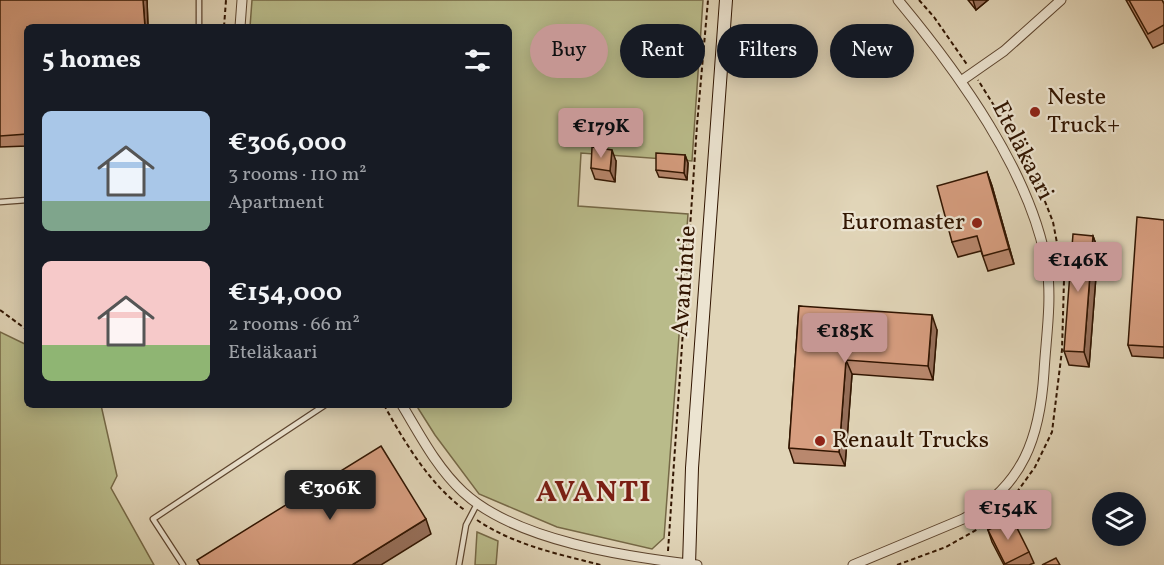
<!DOCTYPE html>
<html lang="en">
<head>
<meta charset="utf-8">
<style>
  :root { --surface:#171b24; --page:#20242c; --text:#f1f3f6; --muted:#9ea1a6; --accent:#c59692 }
  body { margin:0; font-family:Vollkorn,serif; background:var(--page); color:var(--text); height:100vh; display:flex; flex-direction:column; font-size:22px; white-space:nowrap }
  * { box-sizing:border-box; margin:0 }
  p { font-size:20px; color:var(--muted) }
  .icon { flex:none; width:33px; height:33px; fill:none; stroke:currentColor; stroke-width:2; stroke-linecap:round; stroke-linejoin:round }
  .map { position:relative; flex:1; overflow:hidden }
  .panel { position:absolute; left:24px; top:24px; width:488px; height:384px; display:flex; flex-direction:column; background:var(--surface); border-radius:9px; box-shadow:0 3px 15px #0003 }
  .panel>* { flex:none }
  .guide { position:absolute; left:530px; top:24px; width:544px; height:54px; display:flex; gap:12px }
  .fabs { position:absolute; left:1092px; top:492px; display:grid; gap:12px }
  .fabs a { display:grid; place-items:center; width:54px; height:54px; border-radius:50%; background:var(--surface); box-shadow:0 3px 15px #0003; font-size:30px }
  .price { position:absolute; translate:-50% -51px; padding:0 14px; border-radius:6px; background:var(--accent); color:#111; font-size:20px; line-height:39px; filter:drop-shadow(0 2px 3px #0008) }
  .price::after { content:''; position:absolute; left:50%; top:36px; width:18px; height:14px; margin-left:-9px; background:inherit; clip-path:polygon(0 0,100% 0,50% 100%) }
  .price.on { background:#222; color:#fff }
  ul { padding:0; list-style:none }
  li { display:flex; align-items:center; gap:18px; height:150px; padding:0 18px }
  li span { display:grid; place-items:center; flex:none; width:168px; height:120px; border-radius:9px; color:#555 }
  li>.icon { margin-inline-start:auto }
  span .icon { width:72px; height:72px; fill:#fffc; stroke-width:1 }
  li b { font-size:26px }
  h2 { display:flex; justify-content:space-between; align-items:center; height:72px; padding:0 18px; font-size:26px }
  .chip { padding:0 21px; border-radius:27px; background:var(--surface); box-shadow:0 3px 15px #0003; font-size:21px; line-height:54px }
  .chip.on { background:var(--accent); color:#111 }
  .map>svg:first-child { display:block }
  .green { fill:#b9bb8a; stroke:#756846; stroke-width:1.5 }
  .lines { fill:none; stroke-linecap:round; stroke-linejoin:round }
  .lane-casing { stroke:#5d452f; stroke-width:7 }
  .street-casing { stroke:#5d452f; stroke-width:11 }
  .secondary-casing { stroke:#311501; stroke-width:14 }
  .path { stroke:#311501; stroke-width:2; stroke-dasharray:4.5 3; stroke-linecap:butt }
  .lane { stroke:#ece4d1; stroke-width:4.5 }
  .street { stroke:#ece4d1; stroke-width:9 }
  .secondary { stroke:#ece4d1; stroke-width:12 }
  .wall { fill:#b9886e; stroke:#311501; stroke-width:1.5 }
  .shaded-wall { fill:#966f5a; stroke:#311501; stroke-width:1.5 }
  .building { fill:#d79e80; stroke:#311501; stroke-width:1.5 }
  .poi-dot { fill:#8f2418; stroke:#ece4d1; stroke-width:2 }
  .labels { text-anchor:middle; dominant-baseline:central; stroke-width:4.5; stroke-linejoin:round; paint-order:stroke }
  .poi-label { font-size:24px; fill:#311501; stroke:#ece4d1; text-anchor:start }
  .street-label { font-size:24px; fill:#311501; stroke:#ece4d1 }
  .district-label { font-size:30px; font-weight:bold; letter-spacing:1.5px; fill:#7a1f14; stroke:#ece4d1 }
</style>
</head>
<body>
<div class="map">
<svg width="1164" height="565" viewBox="0 0 1164 565">
  <rect width="100%" height="100%" fill="#e1d5b8"/>
  <filter id="stains"><feTurbulence type="fractalNoise" baseFrequency=".00333" numOctaves="4"/><feColorMatrix values="0 0 0 0 .2 0 0 0 0 .09 0 0 0 0 .02 0 0 0 .5 -.17"/></filter>
  <radialGradient id="worn" r=".72"><stop offset=".6" stop-color="#630" stop-opacity="0"/><stop offset="1" stop-color="#630" stop-opacity=".3"/></radialGradient>
  <!-- green -->
  <g class="green">
    <polygon points="252,0 703,0 692,161 581,153 578,206 688,214 664,538 652,549 557,527 479,494 435,435 416,405 508,405 508,27 250,27"/>
    <polygon points="0,332 27,345 27,405 101,405 117,476 111,488 154,565 0,565"/>
    <polygon points="477,532 498,541 496,565 475,565"/>
  </g>
  <g class="lines">
    <defs>
      <g id="lane">
        <polyline points="199,27 199,0"/>
        <polyline points="0,202 27,200"/>
        <polyline points="183,565 153,519 325,405"/>
        <polyline points="459,565 466,525 477,504"/>
      </g>
      <g id="street">
        <polyline points="240,27 242,0"/>
        <polyline points="961,81 1004,51 1061,0"/>
        <path d="M402,405C420,435 437,468 463,492C516,541 627,557 697,565"/>
        <path d="M853,565L963,519C1024,486 1040,436 1044,372C1046,337 1052,301 1047,267C1032,173 958,72 898,0"/>
      </g>
      <polyline id="secondary" points="689,565 692,468 726,0"/>
    </defs>
    <!-- lane casing -->
    <use href="#lane" class="lane-casing"/>
    <!-- street casing -->
    <use href="#street" class="street-casing"/>
    <!-- secondary casing -->
    <use href="#secondary" class="secondary-casing"/>
    <!-- path -->
    <g class="path">
      <polyline points="919,0 934,17 968,66"/>
      <polyline points="224,27 226,0"/>
      <polyline points="0,310 27,330"/>
      <path d="M384,405C405,443 430,485 466,511"/>
      <path d="M477,520C514,545 558,554 601,565"/>
      <polyline points="668,551 697,125 708,0"/>
      <polyline points="897,565 946,547 985,525 1012,499 1035,467 1052,432 1062,350 1064,280 1053,222 1037,181 1018,144 978,80"/>
    </g>
    <!-- lane -->
    <use href="#lane" class="lane"/>
    <!-- street -->
    <use href="#street" class="street"/>
    <!-- secondary -->
    <use href="#secondary" class="secondary"/>
  </g>
  <!-- wall -->
  <g class="wall">
    <polygon points="0,0 147,0 148,27 27,27 27,146 0,147"/>
    <polygon points="968,0 988,0 976,10"/>
    <polygon points="1126,0 1162,0 1164,4 1164,43 1153,48"/>
    <polygon points="685,155 688,163 687,180 659,177 656,170"/>
    <polygon points="616,161 615,182 595,179 591,168"/>
    <polygon points="987,172 992,186 1014,264 988,271 981,251 958,257 952,242"/>
    <polygon points="1164,220 1164,358 1132,356 1128,345"/>
    <polygon points="1093,236 1098,250 1089,367 1069,365 1064,351"/>
    <polygon points="799,306 937,330 933,380 852,374 845,466 794,463 789,448"/>
    <polygon points="988,530 1029,552 1034,563 1029,565 1004,565 992,542"/>
  </g>
  <!-- shaded-wall -->
  <g class="shaded-wall">
    <polygon points="143,0 147,0 148,27 145,27"/>
    <polygon points="973,0 988,0 976,10"/>
    <polygon points="612,150 616,161 615,182 610,171"/>
    <polygon points="685,155 688,163 687,180 684,173"/>
    <polygon points="987,172 992,186 1014,264 1009,249"/>
    <polygon points="1093,236 1098,250 1089,367 1084,352"/>
    <polygon points="932,315 937,330 933,380 928,366"/>
    <polygon points="846,360 852,374 845,466 839,452"/>
    <polygon points="426,519 431,534 381,565 352,565"/>
  </g>
  <!-- building -->
  <g class="building">
    <polygon points="0,0 143,0 145,27 27,27 27,134 0,136"/>
    <polygon points="1129,0 1162,0 1164,4 1164,25 1148,34"/>
    <polygon points="592,147 612,150 610,171 591,168"/>
    <polygon points="656,153 685,155 684,173 656,170"/>
    <polygon points="987,172 1009,249 983,256 977,236 952,242 937,186"/>
    <polygon points="1137,217 1164,220 1164,347 1128,345"/>
    <polygon points="1073,234 1093,236 1084,352 1064,351"/>
    <polygon points="799,306 932,315 928,366 846,360 839,452 789,448"/>
    <polygon points="381,446 426,519 352,565 200,565 197,560"/>
    <polygon points="1012,518 1029,552 1005,564 988,530"/>
    <polygon points="1056,558 1060,565 1042,565"/>
  </g>
  <!-- markers -->
  <g class="poi-dot">
    <circle cx="1035" cy="112" r="6"/>
    <circle cx="977" cy="223" r="6"/>
    <circle cx="820" cy="441" r="6"/>
  </g>
  <g class="labels">
    <!-- poi labels -->
    <g class="poi-label">
      <text x="1047" y="98">Neste<tspan x="1047" dy="28">Truck+</tspan></text>
      <text x="965" y="223" text-anchor="end">Euromaster</text>
      <text x="832" y="441">Renault Trucks</text>
    </g>
    <!-- street labels -->
    <g class="street-label">
      <text transform="translate(1022 151) rotate(63)">Eteläkaari</text>
      <text transform="translate(685 281) rotate(-86)">Avantintie</text>
    </g>
    <!-- district labels -->
    <g class="district-label">
      <text x="594" y="493">AVANTI</text>
    </g>
  </g>
  <rect width="100%" height="100%" filter="url(#stains)"/>
  <rect width="100%" height="100%" fill="url(#worn)"/>
</svg>
<div class="fabs">
<a><svg class="icon" aria-label="layers" viewBox="0 0 24 24"><path d="M12 4l9 5-9 5-9-5zM3 14l9 5 9-5"/></svg></a>
</div>
<b class="price" style="left:601px;top:159px">€179K</b>
<b class="price" style="left:1078px;top:293px">€146K</b>
<b class="price" style="left:845px;top:364px">€185K</b>
<b class="price on" style="left:330px;top:521px">€306K</b>
<b class="price" style="left:1008px;top:541px">€154K</b>
<div class="guide">
<a class="chip on">Buy</a>
<a class="chip">Rent</a>
<a class="chip">Filters</a>
<a class="chip">New</a>
</div>
<section class="panel">
<h2>5 homes<svg class="icon" aria-label="filters" viewBox="0 0 24 24"><path d="M4 7h16M4 17h16"/><circle cx="9" cy="7" r="2"/><circle cx="15" cy="17" r="2"/></svg></h2>
<ul>
<li><span style="background:linear-gradient(#a9c7e8 75%,#7fa58c 0)"><svg class="icon" aria-label="home" viewBox="0 0 24 24"><path d="M3 11l9-7 9 7M6 9v11h12V9"/></svg></span><div><b>€306,000</b><p>3 rooms · 110 m²</p><p>Apartment</p></div></li>
<li><span style="background:linear-gradient(#f6c9c9 70%,#8fb573 0)"><svg class="icon" aria-label="home" viewBox="0 0 24 24"><path d="M3 11l9-7 9 7M6 9v11h12V9"/></svg></span><div><b>€154,000</b><p>2 rooms · 66 m²</p><p>Eteläkaari</p></div></li>
</ul>
</section>
</div>
</body>
</html>
